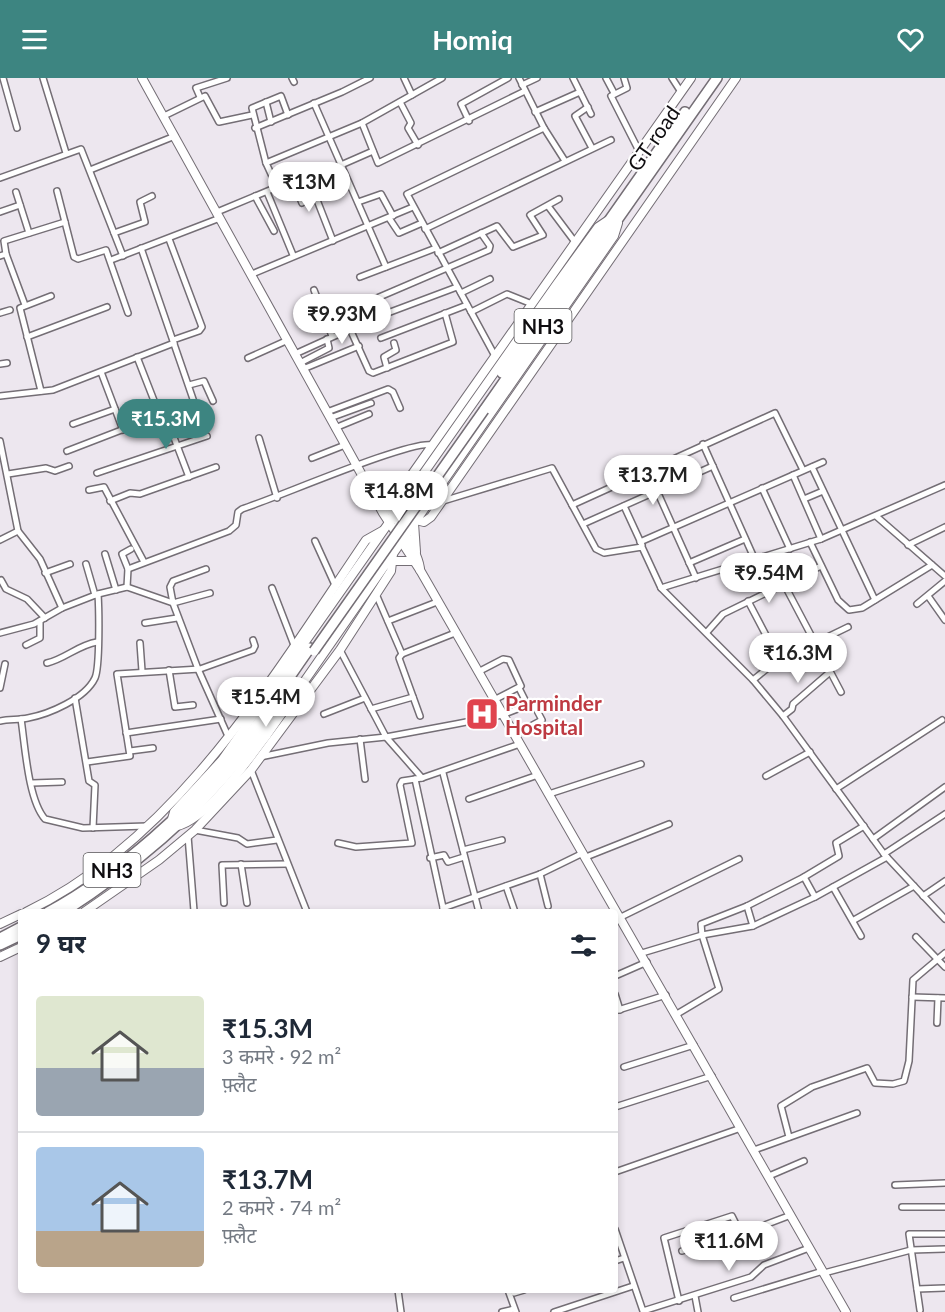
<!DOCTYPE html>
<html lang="hi">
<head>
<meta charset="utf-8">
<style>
  :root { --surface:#fff; --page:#f6f6f7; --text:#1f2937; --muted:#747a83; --line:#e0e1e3; --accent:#3d8581 }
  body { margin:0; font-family:Lato,"Noto Sans Devanagari",sans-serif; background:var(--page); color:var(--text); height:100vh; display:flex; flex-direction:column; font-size:22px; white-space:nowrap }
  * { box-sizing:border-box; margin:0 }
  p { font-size:20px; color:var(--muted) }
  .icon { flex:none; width:33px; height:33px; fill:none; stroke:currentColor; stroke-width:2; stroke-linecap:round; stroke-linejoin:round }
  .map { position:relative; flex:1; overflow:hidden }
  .sheet { position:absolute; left:18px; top:831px; width:600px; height:384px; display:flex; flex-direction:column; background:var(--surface); border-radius:6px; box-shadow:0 3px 9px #0003 }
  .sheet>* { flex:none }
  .price { position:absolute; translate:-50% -51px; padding:0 14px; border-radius:21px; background:#fff; color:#222; font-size:20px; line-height:39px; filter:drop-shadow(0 2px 3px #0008) }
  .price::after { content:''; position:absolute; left:50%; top:36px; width:18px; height:14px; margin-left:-9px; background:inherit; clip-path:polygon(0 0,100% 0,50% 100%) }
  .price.current { background:var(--accent); color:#fff }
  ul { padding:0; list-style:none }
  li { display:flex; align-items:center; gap:18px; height:150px; padding:0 18px }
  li+li { border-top:2px solid var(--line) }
  li span { display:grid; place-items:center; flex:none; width:168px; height:120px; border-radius:6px; color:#555 }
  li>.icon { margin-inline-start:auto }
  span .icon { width:72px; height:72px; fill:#fffc; stroke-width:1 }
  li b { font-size:26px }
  h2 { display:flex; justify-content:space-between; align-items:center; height:72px; padding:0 18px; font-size:26px }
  header { display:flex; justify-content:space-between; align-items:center; height:78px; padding:0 18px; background:var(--accent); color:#fff; font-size:27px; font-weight:700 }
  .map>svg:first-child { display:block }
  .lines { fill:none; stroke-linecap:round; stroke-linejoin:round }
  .street-casing { stroke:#746e75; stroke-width:8 }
  .secondary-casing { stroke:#746e75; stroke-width:10 }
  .highway-casing { stroke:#746e75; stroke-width:12 }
  .street { stroke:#fff; stroke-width:5 }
  .secondary { stroke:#fff; stroke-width:8 }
  .highway { stroke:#fff; stroke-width:9 }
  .highway-bridge-casing { stroke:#746e75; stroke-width:12; stroke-linecap:butt }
  .highway-bridge { stroke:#fff; stroke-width:9 }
  .labels { text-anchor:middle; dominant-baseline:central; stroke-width:4.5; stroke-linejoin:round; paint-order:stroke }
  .shield { fill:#fff; stroke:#575658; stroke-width:1.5 }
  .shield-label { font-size:20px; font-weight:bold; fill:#0f0d10 }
  .street-label { font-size:21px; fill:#0f0d10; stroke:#fff }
  .health-label { font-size:21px; font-weight:bold; fill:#be3a42; stroke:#fff; text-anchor:start }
</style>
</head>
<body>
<header><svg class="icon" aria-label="menu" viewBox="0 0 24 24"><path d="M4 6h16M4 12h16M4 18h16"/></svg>Homiq<svg class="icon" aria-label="heart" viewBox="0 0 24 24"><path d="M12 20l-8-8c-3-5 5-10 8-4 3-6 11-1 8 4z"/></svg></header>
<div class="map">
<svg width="945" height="1234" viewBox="0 0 945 1234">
  <rect width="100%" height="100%" fill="#ede7ef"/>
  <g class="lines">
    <defs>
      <g id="street">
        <polyline points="3,0 17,50"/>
        <polyline points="43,0 66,75"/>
        <polyline points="292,0 294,4"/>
        <polyline points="404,0 412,17"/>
        <polyline points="519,0 544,50 565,83"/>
        <polyline points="573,0 591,36"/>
        <polyline points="606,0 614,15"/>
        <polyline points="624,0 627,10 611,18 639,73"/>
        <polyline points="672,0 681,14"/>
        <polyline points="522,7 537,0"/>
        <polyline points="200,19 196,10 227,0"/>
        <polyline points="266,24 271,44"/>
        <polyline points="400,24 411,45 408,50 418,67"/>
        <polyline points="314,25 386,189"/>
        <polyline points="588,29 575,38 592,70"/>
        <polyline points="535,34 580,14"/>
        <polyline points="164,38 205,18 219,44 252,37"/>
        <polyline points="469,43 461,26 508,0"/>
        <polyline points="362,45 378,85 525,13"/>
        <polyline points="255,50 342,14 370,0"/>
        <polyline points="266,85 252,30 281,18 288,37"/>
        <polyline points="90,92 175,58"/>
        <polyline points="308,99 333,163"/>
        <polyline points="0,100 81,71 123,178"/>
        <polyline points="294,105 302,125"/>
        <polyline points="277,109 341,87 373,73"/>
        <polyline points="57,113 74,179 78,181 106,172 128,235"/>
        <polyline points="16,114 29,155"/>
        <polyline points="267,114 293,177"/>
        <polyline points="255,118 274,153"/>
        <polyline points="358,124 381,116 393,138"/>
        <polyline points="548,128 575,164"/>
        <polyline points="0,134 20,127"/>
        <polyline points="217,134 277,109 266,85 362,45 442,0"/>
        <polyline points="389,140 399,155 422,145"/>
        <polyline points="425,151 611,62"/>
        <polyline points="114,155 145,144 140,124 152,118"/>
        <polyline points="169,161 202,249 199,253 173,262"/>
        <polyline points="438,175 497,148 513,169 543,157 530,137 559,121"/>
        <polyline points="6,176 4,163 65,144"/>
        <polyline points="0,178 6,176 25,227"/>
        <polyline points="111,182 220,140"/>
        <polyline points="252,196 413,129"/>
        <polyline points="360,199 436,170"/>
        <polyline points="457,209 377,239 374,239 368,226 370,223 489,172 490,168 481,155"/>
        <polyline points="314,212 332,258"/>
        <polyline points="461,215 490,201"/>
        <polyline points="471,234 507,216 532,226"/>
        <polyline points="0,235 10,232"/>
        <polyline points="27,259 107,229"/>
        <polyline points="381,260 467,227"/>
        <polyline points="295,276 350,251 369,293 373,295 453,264 445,235"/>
        <polyline points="495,278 407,116 544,50"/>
        <polyline points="137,279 160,338"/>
        <polyline points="248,280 288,262"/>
        <polyline points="300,285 329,270 327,261"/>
        <polyline points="0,286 7,285"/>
        <polyline points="387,290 384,279 396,272 394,265"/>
        <polyline points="303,291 359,268"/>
        <polyline points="101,294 123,352"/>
        <polyline points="189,307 204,303 213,323"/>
        <polyline points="41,313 20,230 51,218"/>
        <polyline points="0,318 53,312 174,265"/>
        <polyline points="327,334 388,311 393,314 400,330"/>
        <polyline points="165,336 189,399"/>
        <polyline points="330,340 371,325"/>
        <polyline points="73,346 115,331"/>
        <polyline points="335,350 369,336"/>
        <polyline points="259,360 277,420"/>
        <polyline points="0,363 18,453 40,481 62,530 98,516 127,509 173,525 198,591 228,658"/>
        <polyline points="703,366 755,482"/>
        <polyline points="67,373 194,324 141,170"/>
        <polyline points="312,380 345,367"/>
        <polyline points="812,389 875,522"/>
        <polyline points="97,395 207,358"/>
        <polyline points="8,396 46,390 55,393 69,388"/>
        <polyline points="793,397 821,461"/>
        <polyline points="762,410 790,471"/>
        <polyline points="89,412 104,409 144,484"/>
        <polyline points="657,413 696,500"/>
        <polyline points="804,421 823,413"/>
        <polyline points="110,423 130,415 140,416 216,389"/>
        <polyline points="443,423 552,390 596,471 604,475 642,469 661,510 753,602 783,638 884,776 945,841"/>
        <polyline points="572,427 775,335 803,392"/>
        <polyline points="624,428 642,467"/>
        <polyline points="876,438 945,498"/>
        <polyline points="583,446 713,388"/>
        <polyline points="0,462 18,453"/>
        <polyline points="315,463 335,507"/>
        <polyline points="640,464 823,384"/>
        <polyline points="810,464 838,522 849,532 862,530 932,487"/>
        <polyline points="908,467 945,449"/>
        <polyline points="105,476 116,512"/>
        <polyline points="689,485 745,461"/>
        <polyline points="86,486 95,517"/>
        <path d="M128,491L229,453L236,447L238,434L242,431C274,421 412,361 432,367"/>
        <polyline points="206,491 173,503 170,509 173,525 210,515"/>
        <polyline points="45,495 70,486"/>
        <polyline points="1,502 6,511 27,521 45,540"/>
        <polyline points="784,506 841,614"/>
        <polyline points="127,509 128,491 122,476 131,471"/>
        <polyline points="272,510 294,567"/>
        <polyline points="661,510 821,461 945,407"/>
        <polyline points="376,516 402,576 399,580 420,638"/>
        <polyline points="928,518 945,542"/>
        <polyline points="748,523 779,582"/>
        <polyline points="917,526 945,503"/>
        <polyline points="388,543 437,524"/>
        <polyline points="145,545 177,540"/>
        <polyline points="707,554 723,536 821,488"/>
        <polyline points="0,555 34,546 62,530"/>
        <polyline points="140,565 142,593"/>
        <polyline points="26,567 40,560 40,543"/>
        <polyline points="340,572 386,659 422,700 520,666"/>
        <polyline points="402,576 455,555"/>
        <path d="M47,585C65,581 78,567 97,564"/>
        <polyline points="169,592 175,629 193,627"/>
        <polyline points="478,594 503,581 509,582 521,608 494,622"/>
        <polyline points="753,602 774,585 848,549"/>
        <polyline points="0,610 5,586"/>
        <polyline points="519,610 527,626"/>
        <polyline points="75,620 89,703 95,707 93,750"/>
        <polyline points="371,631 413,619"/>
        <polyline points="324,636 365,620"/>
        <polyline points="783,638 792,631 793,626 830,594"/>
        <path d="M21,641C25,667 28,722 45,741L83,750L147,748"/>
        <path d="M0,643C9,641 19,642 28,640C49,636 85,621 95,600C100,589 99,531 98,516"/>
        <polyline points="126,655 221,641"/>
        <polyline points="360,661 365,701"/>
        <polyline points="130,673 153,670"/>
        <polyline points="260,679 328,665 386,659 456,646 502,637 533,625 542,642 514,657"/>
        <polyline points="87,684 130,678 117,596 200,591 253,572 255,568 253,562"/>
        <polyline points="251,692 307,834"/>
        <polyline points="443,695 479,834"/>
        <polyline points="766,698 810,674"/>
        <polyline points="415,701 444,834"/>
        <polyline points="32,705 62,704"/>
        <polyline points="836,711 942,642"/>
        <polyline points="549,716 641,686"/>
        <polyline points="469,721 538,697"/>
        <polyline points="195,752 238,760 247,766 277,762"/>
        <polyline points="188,758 194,833"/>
        <polyline points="873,761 945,709"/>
        <polyline points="338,765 356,769 412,765 400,707 402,703 422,700"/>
        <polyline points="463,772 502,762"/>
        <polyline points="884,776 945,736"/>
        <polyline points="586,779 669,746"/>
        <polyline points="430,780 444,777 448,784 464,779"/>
        <polyline points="241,786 247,825"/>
        <polyline points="540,796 548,828"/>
        <polyline points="804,799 839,778 836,765 864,748"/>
        <polyline points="506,808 515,834"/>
        <polyline points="833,809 861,858"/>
        <polyline points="923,818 945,803"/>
        <polyline points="224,825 222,787 287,786"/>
        <polyline points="747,828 753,848"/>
        <polyline points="443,830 540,796 583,775"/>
        <polyline points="621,839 739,781"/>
        <polyline points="854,842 914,808"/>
        <polyline points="916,859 945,889"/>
        <polyline points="642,875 702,857 753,848 815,819 887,779"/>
        <polyline points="615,898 647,884"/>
        <polyline points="615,916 620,932"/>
        <polyline points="912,919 945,920"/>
        <polyline points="615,933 666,917"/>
        <polyline points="677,936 719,911 702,857 701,846 747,828 804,799 815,819"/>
        <polyline points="937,945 938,920"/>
        <polyline points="624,989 694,967"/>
        <polyline points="615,1029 712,998"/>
        <polyline points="789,1059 781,1028 812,1009 867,990 875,1005 893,1006 904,1003 909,983 913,902 945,875"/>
        <polyline points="754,1072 857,1035"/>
        <polyline points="615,1094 741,1050"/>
        <polyline points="769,1098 804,1083"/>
        <polyline points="895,1107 945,1105"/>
        <polyline points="902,1129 945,1129"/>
        <polyline points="615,1151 643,1233 751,1199 764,1187 809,1170"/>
        <polyline points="682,1173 741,1156 791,1137"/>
        <polyline points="615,1183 624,1180"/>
        <polyline points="824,1195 911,1172 945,1171"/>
        <polyline points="917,1211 945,1210"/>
        <polyline points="398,1212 401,1234"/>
        <polyline points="508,1212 516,1234"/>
        <polyline points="514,1215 524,1212"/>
        <polyline points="695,1218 698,1234"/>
        <polyline points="734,1220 823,1193"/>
        <polyline points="679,1223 664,1160 732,1138 741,1156"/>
        <polyline points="920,1232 909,1156 945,1156"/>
        <polyline points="502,1234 514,1231"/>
        <polyline points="554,1234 633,1208"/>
      </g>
      <g id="secondary">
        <polyline points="142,0 383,435 420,492 846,1234"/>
        <path d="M375,417C389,425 420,476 420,492"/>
        <polyline points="403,424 403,409 691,0"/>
        <polyline points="416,442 424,444 431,439 736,0"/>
        <polyline points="414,445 416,474"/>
        <polyline points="393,483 412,483"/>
        <polyline points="172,741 174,734 222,682 556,207 598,149 607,143"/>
        <path d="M177,748C206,742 249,681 267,657L614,158L618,145"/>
        <path d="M26,834C177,762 275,596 366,462L382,453"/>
        <polyline points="84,834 159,782 195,752 251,692 340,572 391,493 393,475"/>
        <polyline points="0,846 21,836"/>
        <polyline points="0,879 21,869"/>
      </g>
      <g id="highway">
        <polyline points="502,295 685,34"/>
        <polyline points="484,332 717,0"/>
        <path d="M48,834C119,795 192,731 241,667C266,636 287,602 310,570"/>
        <path d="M64,834C132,790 196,737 246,673C261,654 274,632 288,612"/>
        <polyline points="0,860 21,849"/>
        <polyline points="0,867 21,857"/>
      </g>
    </defs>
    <!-- street casing -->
    <use href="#street" class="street-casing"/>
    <!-- secondary casing -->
    <use href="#secondary" class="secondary-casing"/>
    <!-- highway casing -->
    <use href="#highway" class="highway-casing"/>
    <!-- street -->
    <use href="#street" class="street"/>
    <!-- secondary -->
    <use href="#secondary" class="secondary"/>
    <!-- highway -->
    <use href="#highway" class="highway"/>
    <defs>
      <polyline id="highway-bridge" points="314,573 484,332"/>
    </defs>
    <!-- highway-bridge casing -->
    <use href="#highway-bridge" class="highway-bridge-casing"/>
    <!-- highway-bridge -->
    <use href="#highway-bridge" class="highway-bridge"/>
  </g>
  <!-- icons -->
  <defs>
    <symbol id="hospital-square" viewBox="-11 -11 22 22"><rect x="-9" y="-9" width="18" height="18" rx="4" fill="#e0444e" stroke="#fff"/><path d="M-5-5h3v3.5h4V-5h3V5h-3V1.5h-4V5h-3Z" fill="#fff"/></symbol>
  </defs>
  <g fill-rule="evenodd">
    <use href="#hospital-square" x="463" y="617" width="38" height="38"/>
  </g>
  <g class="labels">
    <!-- shield labels -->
    <g class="shield">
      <rect x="514.5" y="231" width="57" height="34" rx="4.5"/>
      <rect x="83.5" y="775" width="57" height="34" rx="4.5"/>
    </g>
    <g class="shield-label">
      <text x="543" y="248">NH3</text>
      <text x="112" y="792">NH3</text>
    </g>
    <!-- street labels -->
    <g class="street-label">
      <text transform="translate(653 60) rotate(-55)">GT road</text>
    </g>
    <!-- health labels -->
    <g class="health-label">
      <text x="505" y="624">Parminder<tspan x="505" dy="24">Hospital</tspan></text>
    </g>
  </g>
</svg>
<b class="price" style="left:309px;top:135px">₹13M</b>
<b class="price" style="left:342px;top:267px">₹9.93M</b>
<b class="price current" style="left:166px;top:372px">₹15.3M</b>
<b class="price" style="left:653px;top:428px">₹13.7M</b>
<b class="price" style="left:399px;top:444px">₹14.8M</b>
<b class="price" style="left:769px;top:526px">₹9.54M</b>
<b class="price" style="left:798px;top:606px">₹16.3M</b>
<b class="price" style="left:266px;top:650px">₹15.4M</b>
<b class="price" style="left:729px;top:1194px">₹11.6M</b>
<section class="sheet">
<h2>9 घर<svg class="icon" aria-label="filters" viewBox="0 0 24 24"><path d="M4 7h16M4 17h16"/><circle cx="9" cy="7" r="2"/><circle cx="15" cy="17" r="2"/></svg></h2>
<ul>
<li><span style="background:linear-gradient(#dfe7d0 60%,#9aa5b1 0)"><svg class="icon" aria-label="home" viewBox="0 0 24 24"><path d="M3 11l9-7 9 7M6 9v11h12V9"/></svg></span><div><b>₹15.3M</b><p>3 कमरे · 92 m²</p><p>फ़्लैट</p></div></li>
<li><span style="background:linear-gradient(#a9c7e8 70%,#b9a48a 0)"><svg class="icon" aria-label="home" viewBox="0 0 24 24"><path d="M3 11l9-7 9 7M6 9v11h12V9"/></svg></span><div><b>₹13.7M</b><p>2 कमरे · 74 m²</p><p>फ़्लैट</p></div></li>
</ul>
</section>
</div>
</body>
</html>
